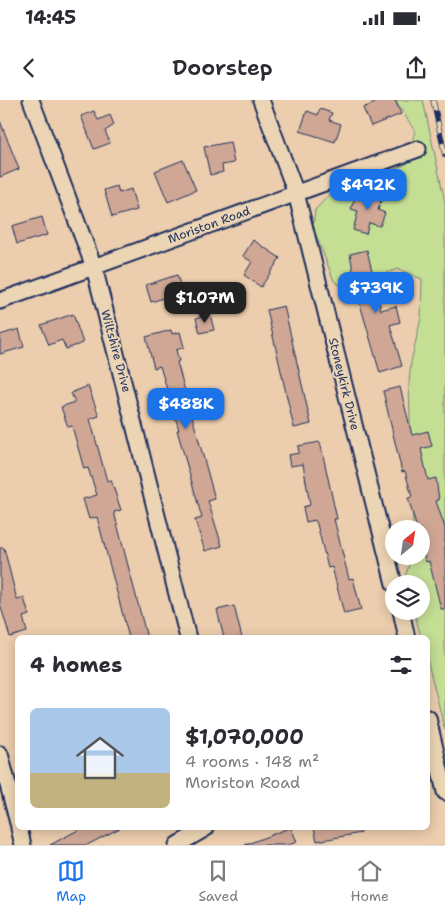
<!DOCTYPE html>
<html lang="en">
<head>
<meta charset="utf-8">
<style>
  :root { --surface:#fff; --page:#f2f2f3; --text:#2b2b33; --muted:#7c7c81; --line:#e1e1e2; --accent:#1a73e8 }
  body { margin:0; font-family:"Shantell Sans",sans-serif; background:var(--page); color:var(--text); height:100vh; display:flex; flex-direction:column; font-size:19px; white-space:nowrap }
  * { box-sizing:border-box; margin:0 }
  p { font-size:16px; color:var(--muted) }
  .icon { flex:none; width:28px; height:28px; fill:none; stroke:currentColor; stroke-width:2; stroke-linecap:round; stroke-linejoin:round }
  .map { position:relative; flex:1; overflow:hidden }
  .drawer { position:absolute; left:15px; top:535px; width:415px; height:195px; display:flex; flex-direction:column; background:var(--surface); border-radius:8px; box-shadow:0 2px 12px #0003 }
  .drawer>* { flex:none }
  .needle { width:32px; rotate:30deg }
  .fabs { position:absolute; left:385px; top:420px; display:grid; gap:10px }
  .fabs a { display:grid; place-items:center; width:45px; height:45px; border-radius:50%; background:var(--surface); box-shadow:0 2px 12px #0003; font-size:25px }
  .price { position:absolute; translate:-50% -42px; padding:0 11px; border-radius:10px; background:var(--accent); color:#fff; font-size:16px; line-height:32px; filter:drop-shadow(0 1px 2px #0008) }
  .price::after { content:''; position:absolute; left:50%; top:30px; width:15px; height:11px; margin-left:-8px; background:inherit; clip-path:polygon(0 0,100% 0,50% 100%) }
  .price.active { background:#222; color:#fff }
  ul { padding:0; list-style:none }
  li { display:flex; align-items:center; gap:15px; height:125px; padding:0 15px }
  li+li { border-top:1px solid var(--line) }
  li span { display:grid; place-items:center; flex:none; width:140px; height:100px; border-radius:8px; color:#555 }
  li>.icon { margin-inline-start:auto }
  span .icon { width:60px; height:60px; fill:#fffc; stroke-width:1 }
  li b { font-size:21px }
  h2 { display:flex; justify-content:space-between; align-items:center; height:60px; padding:0 15px; font-size:21px }
  .status { display:flex; justify-content:space-between; align-items:center; height:35px; padding:0 25px; background:var(--surface); direction:ltr }
  .status svg { height:14px; fill:currentColor }
  header { display:flex; justify-content:space-between; align-items:center; height:65px; padding:0 15px; background:var(--surface); font-size:22px; font-weight:600 }
  .tab-bar { display:flex; justify-content:space-around; align-items:center; height:70px; border-top:1px solid var(--line); background:var(--surface); font-size:14px; color:var(--muted) }
  .tab-bar a { display:grid; justify-items:center; gap:2px }
  .tab-bar .active { color:var(--accent) }
  .map>svg:first-child { display:block }
  .green { fill:#c4de94; stroke:#708679 }
  .building { fill:#d0a795; stroke:#1b2f5e }
  .lines { fill:none; stroke-linecap:round; stroke-linejoin:round }
  .street-casing { stroke:#1b2f5e; stroke-width:19 }
  .street { stroke:#ecd5b4; stroke-width:15 }
  .rail-casing { stroke:#1b2f5e; stroke-width:5.5 }
  .rail { stroke:#ecd5b4; stroke-width:4; stroke-dasharray:11; stroke-linecap:butt }
  .labels { text-anchor:middle; dominant-baseline:central; stroke-width:4; stroke-linejoin:round; paint-order:stroke }
  .street-label { font-size:12px; fill:#1b2f5e; stroke:#ecd5b4 }
</style>
</head>
<body>
<div class="status"><b>14:45</b><svg viewBox="0 0 49 12"><path d="M0 12V9h3v3zM5 12V6h3v6zM10 12V3h3v9zM15 12V0h3v12zM26 1h20v11H26zM47 4h2v5h-2z"/></svg></div>
<header><svg class="icon" aria-label="back" viewBox="0 0 24 24"><path d="M15 5l-7 7 7 7"/></svg>Doorstep<svg class="icon" aria-label="share" viewBox="0 0 24 24"><path d="M12 15V3M7 8l5-5 5 5M5 13v7h14v-7"/></svg></header>
<div class="map">
<svg width="445" height="745" viewBox="0 0 445 745">
  <rect width="100%" height="100%" fill="#eccdad"/>
  <filter id="ink" filterUnits="userSpaceOnUse"><feTurbulence type="fractalNoise" baseFrequency=".02" numOctaves="2"/><feDisplacementMap in="SourceGraphic" scale="10" xChannelSelector="R" yChannelSelector="G"/><feConvolveMatrix kernelMatrix="1 2 1 2 8 2 1 2 1" color-interpolation-filters="sRGB"/></filter>
  <g filter="url(#ink)">
    <!-- green -->
    <polygon class="green" points="395,0 423,0 445,102 445,630 428,563 428,538 421,537 414,511 421,511 421,484 407,484 405,477 412,456 421,456 421,429 413,429 409,283 411,262 421,218 422,179 398,169 344,188 334,181 313,127 315,110 331,93 407,64 415,31"/>
    <!-- building -->
    <g class="building">
      <polygon points="382,0 395,0 401,14 371,26 363,8"/>
      <polygon points="320,9 332,13 329,20 341,24 335,42 300,31 307,11 318,15"/>
      <polygon points="94,11 98,20 110,15 114,25 105,31 110,43 94,49 81,16"/>
      <polygon points="0,21 19,69 0,77"/>
      <polygon points="230,42 234,63 222,65 223,72 210,75 204,47"/>
      <polygon points="183,60 196,90 168,102 155,71"/>
      <polygon points="117,86 119,93 131,89 137,110 112,117 104,90"/>
      <polygon points="363,88 383,95 378,110 385,113 380,126 369,123 366,134 353,130 358,111 351,109 355,98 359,99"/>
      <polygon points="42,117 47,135 17,144 12,126"/>
      <polygon points="253,140 280,158 261,187 244,175 252,162 243,156"/>
      <polygon points="367,150 381,210 396,206 400,222 390,225 402,266 380,273 358,197 350,154"/>
      <polygon points="177,175 182,192 151,202 146,185"/>
      <polygon points="284,206 311,324 294,328 267,210"/>
      <polygon points="73,214 83,243 66,249 62,240 49,245 41,225"/>
      <polygon points="210,214 214,230 200,233 196,218"/>
      <polygon points="19,229 24,247 0,254 0,235"/>
      <polygon points="171,230 172,234 180,232 184,247 176,250 179,261 177,262 215,399 208,401 222,446 205,451 195,420 202,418 177,330 179,330 160,266 154,268 146,237"/>
      <polygon points="88,286 99,316 90,319 107,381 111,380 121,410 114,412 147,538 129,538 97,417 89,419 83,399 97,395 88,368 84,369 72,326 68,327 61,307 75,302 71,293"/>
      <polygon points="400,287 412,335 428,331 432,346 421,349 428,380 436,378 439,400 436,401 445,428 445,509 441,509 429,461 426,462 421,447 421,429 417,429 408,398 412,397 405,371 402,372 383,291"/>
      <polygon points="320,342 337,419 334,419 349,479 353,478 361,510 344,514 332,467 328,468 317,424 315,420 306,422 303,407 310,405 303,364 290,366 288,355 299,353 298,346"/>
      <polygon points="0,448 4,448 17,500 24,498 29,515 23,517 27,532 10,537 0,504"/>
      <polygon points="234,506 242,538 224,538 217,510"/>
      <polygon points="82,728 120,728 87,745 50,745"/>
      <polygon points="289,728 291,728 297,742 288,745 245,745"/>
      <polygon points="314,728 361,728 361,733 317,741"/>
    </g>
    <g class="lines">
      <defs>
        <g id="street">
          <polyline points="31,0 94,167 188,538"/>
          <polyline points="261,0 296,93 394,484"/>
          <polyline points="0,201 418,49"/>
          <polyline points="401,511 407,538"/>
          <polyline points="428,618 445,692"/>
          <polyline points="0,654 18,723"/>
          <polyline points="19,728 23,745"/>
          <polyline points="177,745 206,728"/>
        </g>
      </defs>
      <!-- street casing -->
      <use href="#street" class="street-casing"/>
      <!-- street -->
      <use href="#street" class="street"/>
      <defs>
        <polyline id="rail" points="433,0 445,55"/>
      </defs>
      <!-- rail casing -->
      <use href="#rail" class="rail-casing"/>
      <!-- rail -->
      <use href="#rail" class="rail"/>
    </g>
  </g>
  <g class="labels">
    <!-- street labels -->
    <g class="street-label">
      <text transform="translate(209 125) rotate(-20)">Moriston Road</text>
      <text transform="translate(116 251) rotate(75)">Wiltshire Drive</text>
      <text transform="translate(344 284) rotate(76)">Stoneykirk Drive</text>
    </g>
  </g>
</svg>
<div class="fabs">
<a><svg class="needle" viewBox="-14 -14 28 28"><path d="M0-13l5 13h-10z" fill="#e53935"/><path d="M0 13l5-13h-10z" fill="#7c7c81"/></svg></a>
<a><svg class="icon" aria-label="layers" viewBox="0 0 24 24"><path d="M12 4l9 5-9 5-9-5zM3 14l9 5 9-5"/></svg></a>
</div>
<b class="price" style="left:368px;top:111px">$492K</b>
<b class="price" style="left:376px;top:214px">$739K</b>
<b class="price active" style="left:205px;top:224px">$1.07M</b>
<b class="price" style="left:186px;top:330px">$488K</b>
<section class="drawer">
<h2>4 homes<svg class="icon" aria-label="filters" viewBox="0 0 24 24"><path d="M4 7h16M4 17h16"/><circle cx="9" cy="7" r="2"/><circle cx="15" cy="17" r="2"/></svg></h2>
<ul>
<li><span style="background:linear-gradient(#a9c7e8 65%,#c2b280 0)"><svg class="icon" aria-label="home" viewBox="0 0 24 24"><path d="M3 11l9-7 9 7M6 9v11h12V9"/></svg></span><div><b>$1,070,000</b><p>4 rooms · 148 m²</p><p>Moriston Road</p></div></li>
</ul>
</section>
</div>
<nav class="tab-bar">
<a class="active"><svg class="icon" aria-label="map" viewBox="0 0 24 24"><path d="M3 6l6-2 6 2 6-2v14l-6 2-6-2-6 2zM9 4v14M15 6v14"/></svg>Map</a>
<a><svg class="icon" aria-label="saved" viewBox="0 0 24 24"><path d="M7 4h10v16l-5-4-5 4z"/></svg>Saved</a>
<a><svg class="icon" aria-label="home" viewBox="0 0 24 24"><path d="M3 11l9-7 9 7M6 9v11h12V9"/></svg>Home</a>
</nav>
</body>
</html>
